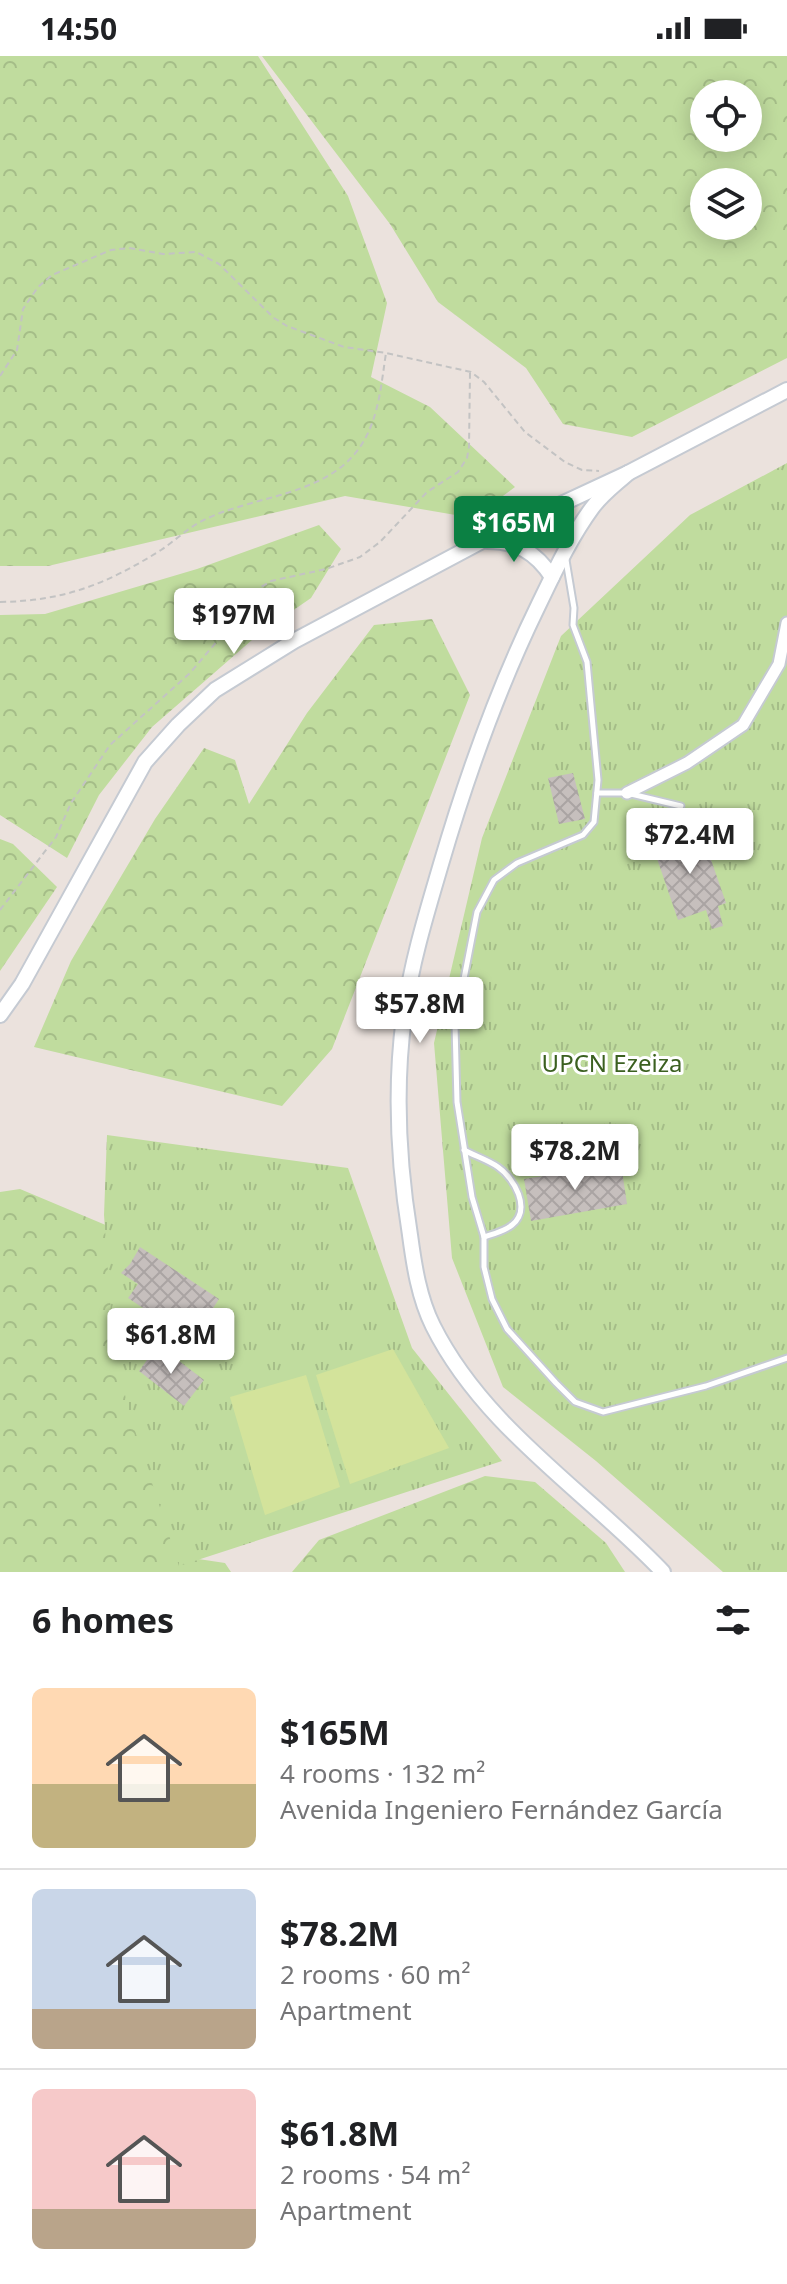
<!DOCTYPE html>
<html lang="en">
<head>
<meta charset="utf-8">
<style>
  :root { --surface:#fff; --page:#f6f6f6; --text:#202124; --muted:#757577; --line:#e0e0e0; --accent:#0b8043 }
  body { margin:0; font-family:"Noto Sans",sans-serif; background:var(--page); color:var(--text); height:100vh; display:flex; flex-direction:column; font-size:30px; white-space:nowrap }
  * { box-sizing:border-box; margin:0 }
  p { font-size:26px; color:var(--muted) }
  .icon { flex:none; width:44px; height:44px; fill:none; stroke:currentColor; stroke-width:2; stroke-linecap:round; stroke-linejoin:round }
  .map { position:relative; height:1516px; overflow:hidden }
  .sheet { display:flex; flex-direction:column; background:var(--surface); flex:1 }
  .sheet>* { flex:none }
  .fabs { position:absolute; left:690px; top:24px; display:grid; gap:16px }
  .fabs a { display:grid; place-items:center; width:72px; height:72px; border-radius:50%; background:var(--surface); box-shadow:0 4px 20px #0003; font-size:40px }
  .price { position:absolute; translate:-50% -68px; padding:0 18px; border-radius:8px; background:#fff; color:#222; font-size:26px; line-height:52px; filter:drop-shadow(0 2px 4px #0008) }
  .price::after { content:''; position:absolute; left:50%; top:48px; width:24px; height:18px; margin-left:-12px; background:inherit; clip-path:polygon(0 0,100% 0,50% 100%) }
  .price.active { background:var(--accent); color:#fff }
  ul { padding:0; list-style:none }
  li { display:flex; align-items:center; gap:24px; height:200px; padding:0 32px }
  li+li { border-top:2px solid var(--line) }
  li span { display:grid; place-items:center; flex:none; width:224px; height:160px; border-radius:12px; color:#555 }
  li>.icon { margin-inline-start:auto }
  span .icon { width:96px; height:96px; fill:#fffc; stroke-width:1 }
  li b { font-size:34px }
  h2 { display:flex; justify-content:space-between; align-items:center; height:96px; padding:0 32px; font-size:34px }
  .status { display:flex; justify-content:space-between; align-items:center; height:56px; padding:0 40px; background:var(--surface); direction:ltr }
  .status svg { height:22px; fill:currentColor }
  .map>svg:first-child { display:block }
  .forest { fill:url(#forest-crowns); fill-rule:evenodd }
  .park { fill:url(#park-tufts) }
  .pitch { fill:#d3e39b }
  .building { fill:url(#building-cross-hatch) }
  .lines { fill:none; stroke-linecap:round; stroke-linejoin:round }
  .service-casing { stroke:#c5cad2; stroke-width:9 }
  .minor-casing { stroke:#c5cad2; stroke-width:15 }
  .tertiary-casing { stroke:#c5cad2; stroke-width:18 }
  .path { stroke:#c3c3c3; stroke-width:2; stroke-dasharray:6 4; stroke-linecap:butt }
  .service { stroke:#fff; stroke-width:5 }
  .minor { stroke:#fff; stroke-width:11 }
  .tertiary { stroke:#fff; stroke-width:14 }
  .labels { text-anchor:middle; dominant-baseline:central; stroke-width:6; stroke-linejoin:round; paint-order:stroke }
  .park-label { font-size:24px; fill:#3b6020; stroke:#fff }
</style>
</head>
<body>
<div class="status"><b>14:50</b><svg viewBox="0 0 49 12"><path d="M0 12V9h3v3zM5 12V6h3v6zM10 12V3h3v9zM15 12V0h3v12zM26 1h20v11H26zM47 4h2v5h-2z"/></svg></div>
<div class="map">
<svg width="787" height="1516" viewBox="0 0 787 1516">
  <defs>
    <pattern id="forest-crowns" width="20" height="18" patternUnits="userSpaceOnUse" patternTransform="scale(2)"><rect width="20" height="18" fill="#c0dc9e"/><path d="M2 6a3 3 0 1 1 6 0M12 15a3 3 0 1 1 6 0" fill="none" stroke="#a5bd88"/></pattern>
    <pattern id="park-tufts" width="24" height="20" patternUnits="userSpaceOnUse" patternTransform="scale(2)"><rect width="24" height="20" fill="#c0dc9e"/><path d="M3 7l-1-3M5 7V3M7 7l1-3M15 17l-1-3M17 17v-4M19 17l1-3" fill="none" stroke="#a5bd88"/></pattern>
    <pattern id="building-cross-hatch" width="8" height="8" patternUnits="userSpaceOnUse" patternTransform="scale(2)"><rect width="8" height="8" fill="#c6bfbd"/><path d="M0 0l8 8M0 8l8-8" fill="none" stroke="#aaa4a3"/></pattern>
  </defs>
  <rect width="100%" height="100%" fill="#ebe2dd"/>
  <!-- forest -->
  <g class="forest">
    <polygon points="0,0 258,0 348,140 387,247 371,321 430,351 515,431 473,462 345,440 48,510 0,510"/>
    <path d="M262,0H787V302L632,381L563,368L526,312L438,246L390,168ZM704,38H748V82H704ZM704,126H748V170H704Z"/>
    <polygon points="319,469 341,493 311,542 259,578 152,671 99,739 67,802 0,759 0,559 45,558 197,513"/>
    <polygon points="432,563 470,639 332,993 282,1050 34,991 71,905 155,763 204,692 235,704 249,748 307,657 374,569"/>
    <polygon points="0,783 13,788 57,831 0,915"/>
    <polygon points="20,1133 108,1170 185,1501 225,1507 231,1516 0,1516 0,1136"/>
    <polygon points="485,1420 535,1426 606,1487 625,1516 292,1516 319,1484"/>
  </g>
  <!-- park -->
  <g class="park">
    <polygon points="787,407 787,1516 723,1516 596,1405 503,1331 452,1202 434,987 482,782 561,580 690,459"/>
    <polygon points="107,1079 348,1112 412,1292 502,1405 179,1510 127,1350 111,1257 104,1159"/>
  </g>
  <!-- pitch -->
  <g class="pitch">
    <polygon points="393,1293 449,1392 350,1428 316,1319"/>
    <polygon points="306,1319 340,1431 265,1459 230,1341"/>
  </g>
  <!-- building -->
  <g class="building">
    <polygon points="573,717 585,763 559,768 548,722"/>
    <polygon points="700,772 726,847 718,850 723,870 712,873 706,854 678,864 652,788"/>
    <polygon points="621,1108 627,1148 531,1165 524,1123"/>
    <polygon points="140,1191 219,1243 208,1260 229,1275 220,1291 228,1296 221,1304 128,1242 138,1228 121,1217 130,1208"/>
    <polygon points="158,1289 204,1324 184,1350 139,1315"/>
  </g>
  <g class="lines">
    <defs>
      <g id="service">
        <polyline points="566,504 574,552 573,569 587,606 598,724 594,766 583,779 517,807 494,824 477,856 455,969 457,1046 472,1141 484,1181 484,1211 492,1243 507,1273 556,1327 575,1346 603,1356 706,1330 787,1302"/>
        <polyline points="597,737 627,737 681,750"/>
        <path d="M464,1094C475,1100 488,1104 498,1111C514,1122 532,1153 512,1169C505,1175 493,1178 484,1181"/>
      </g>
      <polyline id="minor" points="627,737 687,707 743,669 779,608 787,567"/>
      <g id="tertiary">
        <path d="M628,417C616,428 602,438 592,452C570,482 554,517 538,550C497,634 467,719 441,808C427,856 412,904 405,954C394,1029 398,1105 410,1179C414,1209 419,1242 433,1270C484,1372 586,1435 663,1516"/>
        <path d="M487,485C516,485 536,496 552,521"/>
        <polyline points="0,959 22,928 145,706 178,669 215,634 294,585 482,485 628,417 787,334"/>
      </g>
    </defs>
    <!-- service casing -->
    <use href="#service" class="service-casing"/>
    <!-- minor casing -->
    <use href="#minor" class="minor-casing"/>
    <!-- tertiary casing -->
    <use href="#tertiary" class="tertiary-casing"/>
    <!-- path -->
    <g class="path">
      <polyline points="0,320 17,294 23,253 38,231 52,219 111,194 129,192 163,198 196,196 219,208 274,262 287,270 344,291 386,297 471,316 484,326 525,376 565,406 582,414 599,415"/>
      <path d="M0,546C64,545 107,528 161,494C176,484 190,470 206,463C256,439 326,440 360,391C379,363 381,329 386,297"/>
      <polyline points="0,854 56,781 71,747 110,689 190,617 219,583 248,539 271,525 326,513 360,501 380,486 427,436 458,416 467,402 469,391 470,317"/>
    </g>
    <!-- service -->
    <use href="#service" class="service"/>
    <!-- minor -->
    <use href="#minor" class="minor"/>
    <!-- tertiary -->
    <use href="#tertiary" class="tertiary"/>
  </g>
  <g class="labels">
    <!-- park labels -->
    <g class="park-label">
      <text x="612" y="1006">UPCN Ezeiza</text>
    </g>
  </g>
</svg>
<div class="fabs">
<a><svg class="icon" aria-label="locate" viewBox="0 0 24 24"><circle cx="12" cy="12" r="6"/><path d="M12 2v4M12 18v4M2 12h4M18 12h4"/></svg></a>
<a><svg class="icon" aria-label="layers" viewBox="0 0 24 24"><path d="M12 4l9 5-9 5-9-5zM3 14l9 5 9-5"/></svg></a>
</div>
<b class="price active" style="left:514px;top:508px">$165M</b>
<b class="price" style="left:234px;top:600px">$197M</b>
<b class="price" style="left:690px;top:820px">$72.4M</b>
<b class="price" style="left:420px;top:989px">$57.8M</b>
<b class="price" style="left:575px;top:1136px">$78.2M</b>
<b class="price" style="left:171px;top:1320px">$61.8M</b>
</div>
<section class="sheet">
<h2>6 homes<svg class="icon" aria-label="filters" viewBox="0 0 24 24"><path d="M4 7h16M4 17h16"/><circle cx="9" cy="7" r="2"/><circle cx="15" cy="17" r="2"/></svg></h2>
<ul>
<li><span style="background:linear-gradient(#ffd9b3 60%,#c2b280 0)"><svg class="icon" aria-label="home" viewBox="0 0 24 24"><path d="M3 11l9-7 9 7M6 9v11h12V9"/></svg></span><div><b>$165M</b><p>4 rooms · 132 m²</p><p>Avenida Ingeniero Fernández García</p></div></li>
<li><span style="background:linear-gradient(#c9d6e8 75%,#b9a48a 0)"><svg class="icon" aria-label="home" viewBox="0 0 24 24"><path d="M3 11l9-7 9 7M6 9v11h12V9"/></svg></span><div><b>$78.2M</b><p>2 rooms · 60 m²</p><p>Apartment</p></div></li>
<li><span style="background:linear-gradient(#f6c9c9 75%,#b9a48a 0)"><svg class="icon" aria-label="home" viewBox="0 0 24 24"><path d="M3 11l9-7 9 7M6 9v11h12V9"/></svg></span><div><b>$61.8M</b><p>2 rooms · 54 m²</p><p>Apartment</p></div></li>
</ul>
</section>
</body>
</html>
